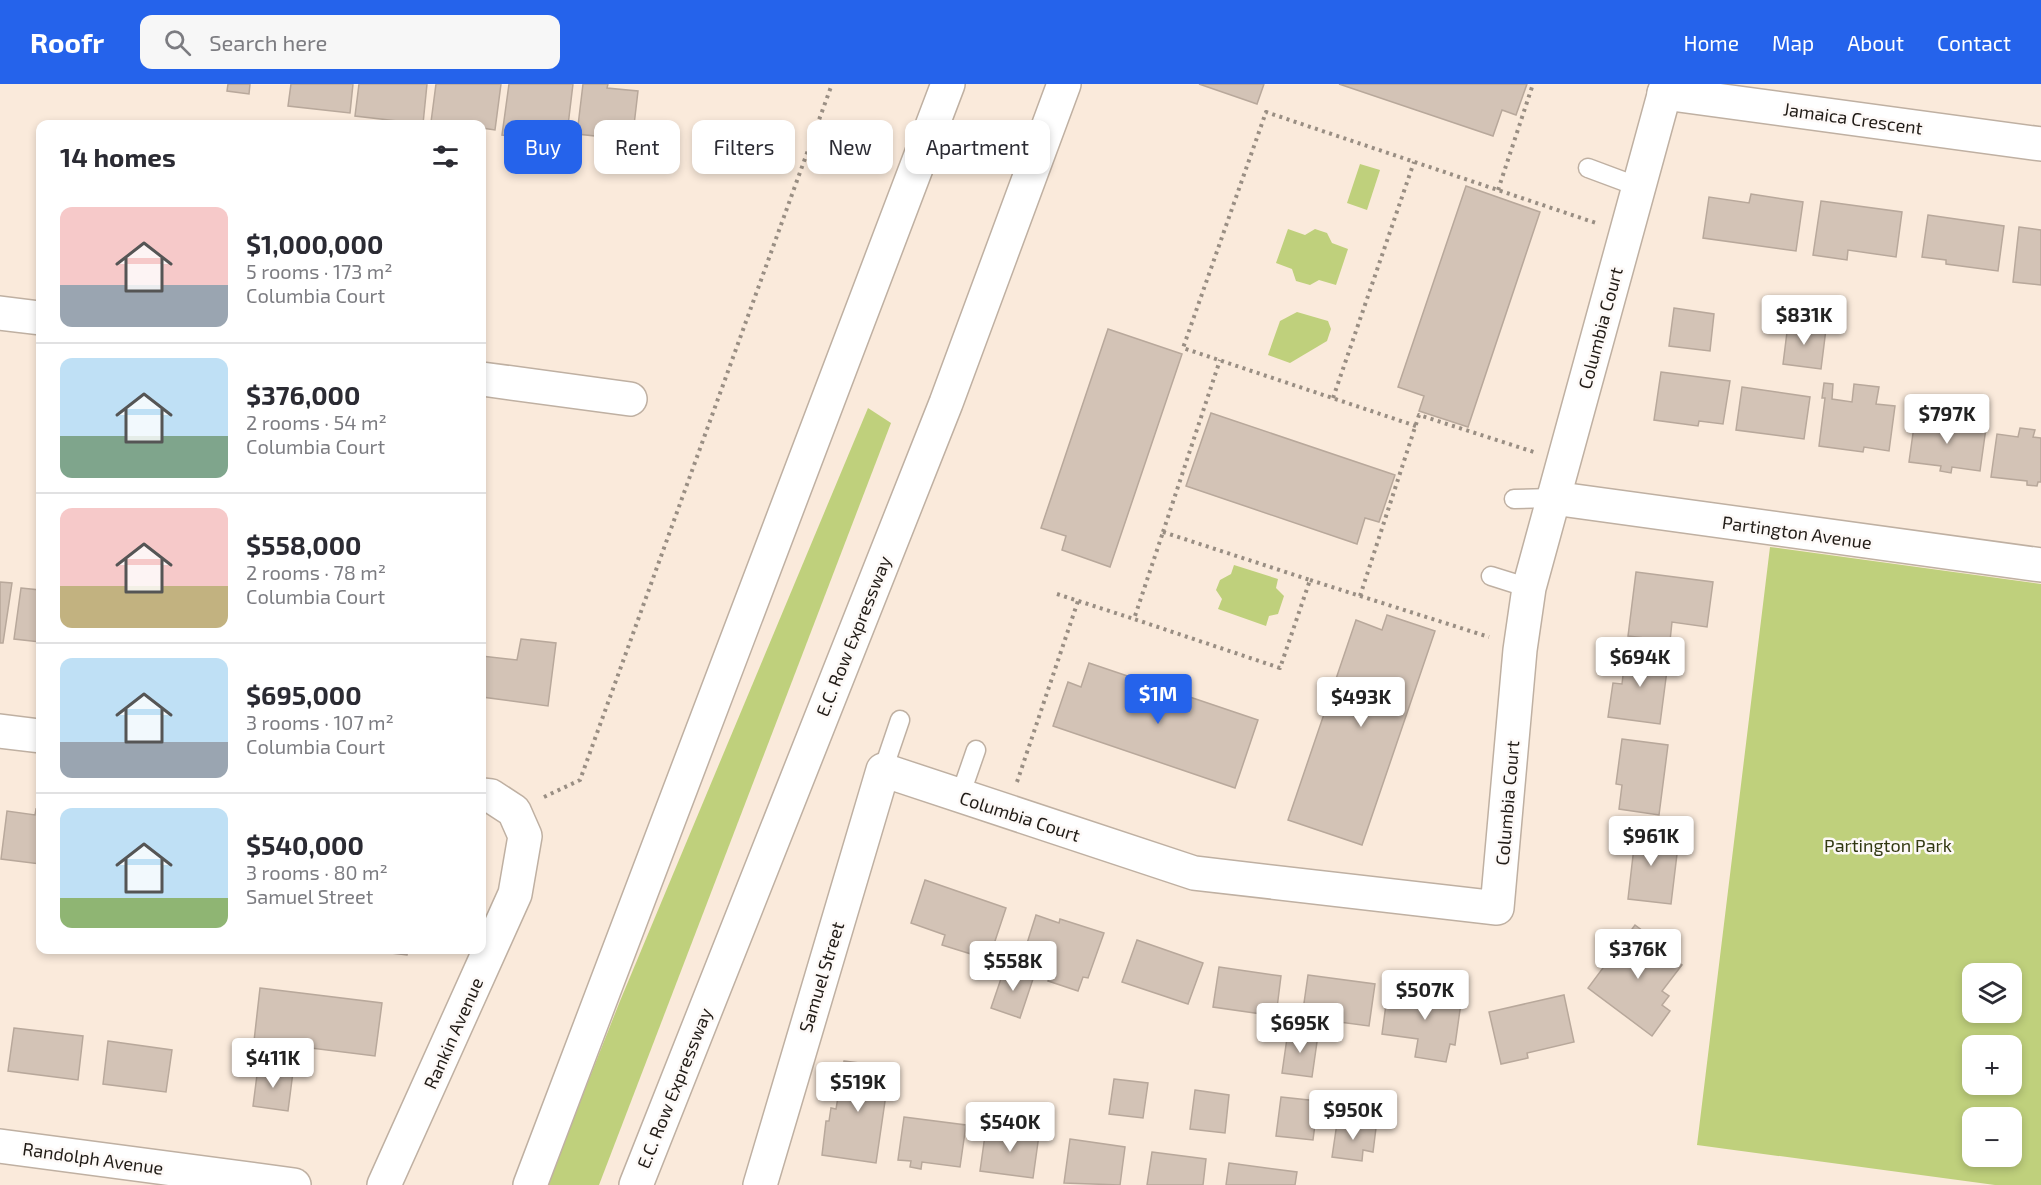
<!DOCTYPE html>
<html lang="en">
<head>
<meta charset="utf-8">
<style>
  :root { --surface:#fff; --page:#f7f7f7; --text:#2b2b33; --muted:#7c7c81; --line:#e1e1e2; --accent:#2563eb }
  body { margin:0; font-family:"Exo 2",sans-serif; background:var(--page); color:var(--text); height:100vh; display:flex; flex-direction:column; font-size:22px; white-space:nowrap }
  * { box-sizing:border-box; margin:0 }
  p { font-size:20px; color:var(--muted) }
  .icon { flex:none; width:33px; height:33px; fill:none; stroke:currentColor; stroke-width:2; stroke-linecap:round; stroke-linejoin:round }
  .map { position:relative; flex:1; overflow:hidden }
  .details { position:absolute; left:36px; top:36px; width:450px; height:834px; display:flex; flex-direction:column; background:var(--surface); border-radius:12px; box-shadow:0 3px 9px #0003 }
  .details>* { flex:none }
  .hud { position:absolute; left:504px; top:36px; width:570px; height:54px; display:flex; gap:12px }
  .tools { position:absolute; left:1962px; top:879px; display:grid; gap:12px }
  .tools a { display:grid; place-items:center; width:60px; height:60px; border-radius:12px; background:var(--surface); box-shadow:0 3px 9px #0003; font-size:30px }
  .price { position:absolute; translate:-50% -51px; padding:0 14px; border-radius:6px; background:#fff; color:#222; font-size:20px; line-height:39px; filter:drop-shadow(0 2px 3px #0008) }
  .price::after { content:''; position:absolute; left:50%; top:36px; width:18px; height:14px; margin-left:-9px; background:inherit; clip-path:polygon(0 0,100% 0,50% 100%) }
  .price.active { background:var(--accent); color:#fff }
  ul { padding:0; list-style:none }
  li { display:flex; align-items:center; gap:18px; height:150px; padding:0 24px }
  li+li { border-top:2px solid var(--line) }
  li span { display:grid; place-items:center; flex:none; width:168px; height:120px; border-radius:12px; color:#555 }
  li>.icon { margin-inline-start:auto }
  span .icon { width:72px; height:72px; fill:#fffc; stroke-width:1 }
  li b { font-size:26px }
  h2 { display:flex; justify-content:space-between; align-items:center; height:72px; padding:0 24px; font-size:26px }
  .chip { padding:0 21px; border-radius:12px; background:var(--surface); box-shadow:0 3px 9px #0003; font-size:21px; line-height:54px }
  .chip.active { background:var(--accent); color:#fff }
  header { display:flex; align-items:center; gap:36px; box-sizing:border-box; height:84px; padding:0 30px; background:var(--accent); color:#fff }
  header strong { font-size:28px }
  nav { display:flex; gap:33px; margin-inline-start:auto; font-size:21px }
  .search { width:420px; height:54px; background:var(--page); display:flex; align-items:center; gap:15px; box-sizing:border-box; padding:0 21px; border-radius:12px; color:var(--muted); font-size:22px }
  .map>svg:first-child { display:block }
  .green { fill:#bfd07c; fill-rule:evenodd }
  .building { fill:#d3c3b6; stroke:#b8a89b; stroke-width:1.5 }
  .lines { fill:none; stroke-linecap:round; stroke-linejoin:round }
  .service-casing { stroke:#bfb0a2; stroke-width:21 }
  .minor-casing { stroke:#bfb0a2; stroke-width:36 }
  .motorway-casing { stroke:#bfb0a2; stroke-width:36 }
  .path { stroke:#998e83; stroke-width:4; stroke-dasharray:3 4.5; stroke-linecap:butt }
  .service { stroke:#fff; stroke-width:18 }
  .minor { stroke:#fff; stroke-width:33 }
  .motorway { stroke:#fff; stroke-width:33 }
  .labels { text-anchor:middle; dominant-baseline:central; stroke-width:5; stroke-linejoin:round; paint-order:stroke }
  .street-label { font-size:18px; fill:#201b16; stroke:#fdf9f7 }
  .park-label { font-size:18px; fill:#313811; stroke:#fdf9f7 }
</style>
</head>
<body>
<header>
<strong>Roofr</strong>
<div class="search"><svg class="icon" aria-label="search" viewBox="0 0 24 24"><circle cx="10" cy="10" r="6"/><path d="M15 15l6 6"/></svg>Search here</div>
<nav><a>Home</a><a>Map</a><a>About</a><a>Contact</a></nav>
</header>
<div class="map">
<svg width="2041" height="1101" viewBox="0 0 2041 1101">
  <rect width="100%" height="100%" fill="#faeadb"/>
  <!-- green -->
  <g class="green">
    <polygon points="1360,80 1380,86 1367,126 1347,119"/>
    <polygon points="1288,145 1305,151 1315,145 1327,149 1332,159 1348,165 1336,201 1319,196 1310,201 1296,197 1292,185 1276,179"/>
    <polygon points="1297,228 1328,237 1331,245 1327,257 1290,279 1268,271 1280,237"/>
    <polygon points="868,324 891,339 599,1101 547,1101 620,917"/>
    <path d="M1770,463L2041,500V1101H1995L1697,1061ZM1972,890H2012V928H1972ZM1972,962H2012V1000H1972ZM1972,1034H2012V1072H1972Z"/>
    <polygon points="1234,481 1278,495 1276,504 1284,512 1278,530 1269,532 1266,542 1218,525 1222,515 1216,506 1220,496 1231,490"/>
  </g>
  <!-- building -->
  <g class="building">
    <polygon points="228,0 250,0 249,10 227,7"/>
    <polygon points="291,0 353,0 350,29 288,22"/>
    <polygon points="359,0 427,0 423,40 355,32"/>
    <polygon points="436,0 501,0 495,46 482,44 482,40 431,38"/>
    <polygon points="509,0 573,0 566,58 502,51"/>
    <polygon points="583,0 608,0 607,4 638,7 631,67 612,65 613,54 577,50"/>
    <polygon points="1199,0 1264,0 1257,20"/>
    <polygon points="1339,0 1527,0 1516,31 1502,26 1493,52"/>
    <polygon points="1466,102 1540,128 1468,343 1419,327 1424,312 1398,303"/>
    <polygon points="1751,110 1803,118 1796,167 1703,154 1709,113 1749,119"/>
    <polygon points="1821,117 1902,128 1896,173 1848,166 1847,176 1813,171"/>
    <polygon points="1928,131 2004,142 1998,187 1946,180 1946,176 1922,173"/>
    <polygon points="2019,143 2041,146 2041,201 2013,198"/>
    <polygon points="1674,224 1714,230 1710,267 1669,262"/>
    <polygon points="1788,240 1826,245 1821,285 1783,280"/>
    <polygon points="1108,245 1182,270 1110,483 1062,466 1066,452 1041,444"/>
    <polygon points="1661,288 1730,297 1723,340 1699,337 1698,342 1654,336"/>
    <polygon points="1824,299 1833,300 1832,315 1852,318 1854,300 1879,303 1876,320 1895,322 1889,367 1864,363 1863,368 1819,362 1825,314 1822,314"/>
    <polygon points="1742,303 1810,313 1804,355 1736,346"/>
    <polygon points="1211,329 1395,391 1379,438 1365,434 1357,460 1186,402"/>
    <polygon points="1915,335 1986,344 1980,387 1952,383 1951,389 1940,387 1941,382 1909,378"/>
    <polygon points="2020,344 2035,346 2033,353 2041,354 2041,398 2038,398 2037,402 2027,401 2027,397 1991,393 1997,350 2018,353"/>
    <polygon points="1636,488 1713,498 1707,543 1672,538 1670,557 1628,552"/>
    <polygon points="0,498 12,499 3,559 0,559"/>
    <polygon points="21,504 40,506 40,558 14,555"/>
    <polygon points="1387,531 1435,547 1362,761 1288,736 1356,536 1382,546"/>
    <polygon points="521,555 556,559 548,622 482,613 482,572 517,576"/>
    <polygon points="1626,565 1669,571 1660,640 1608,633 1613,599 1622,600"/>
    <polygon points="1089,579 1258,636 1235,704 1053,642 1068,598 1081,603"/>
    <polygon points="1622,655 1668,661 1659,731 1619,725 1622,701 1616,700"/>
    <polygon points="36,725 40,726 40,780 1,775 7,727 35,731"/>
    <polygon points="1628,745 1668,750 1666,768 1677,770 1671,820 1628,815 1634,763 1626,763"/>
    <polygon points="925,796 1006,824 992,866 974,859 971,870 942,861 945,851 911,839"/>
    <polygon points="1036,831 1059,839 1060,835 1104,849 1088,894 1083,893 1078,907 1048,897 1053,882 1023,872"/>
    <polygon points="1635,841 1674,870 1672,874 1682,881 1662,907 1669,912 1662,921 1670,927 1652,952 1588,904"/>
    <polygon points="1137,856 1203,879 1188,920 1122,898"/>
    <polygon points="383,866 408,866 407,871 383,868"/>
    <polygon points="1005,883 1034,892 1020,934 991,924"/>
    <polygon points="1219,883 1281,892 1276,932 1213,923"/>
    <polygon points="1308,891 1375,900 1369,942 1302,933"/>
    <polygon points="260,904 382,919 375,972 254,957"/>
    <polygon points="1409,904 1462,912 1455,961 1450,960 1446,978 1415,973 1418,955 1382,950 1387,913 1407,916"/>
    <polygon points="1564,911 1574,958 1527,969 1528,974 1501,980 1489,928"/>
    <polygon points="14,944 83,952 78,996 8,987"/>
    <polygon points="1288,947 1318,951 1312,993 1282,989"/>
    <polygon points="108,957 172,966 166,1008 103,1000"/>
    <polygon points="844,977 890,983 876,1079 822,1071 826,1037 829,1037 831,1024 836,1025"/>
    <polygon points="258,983 293,988 288,1027 253,1022"/>
    <polygon points="1114,995 1148,999 1143,1034 1109,1030"/>
    <polygon points="1195,1006 1229,1011 1225,1049 1190,1045"/>
    <polygon points="1281,1013 1318,1017 1313,1056 1276,1052"/>
    <polygon points="904,1033 966,1041 960,1083 922,1078 921,1085 910,1083 911,1077 898,1076"/>
    <polygon points="1337,1039 1376,1044 1373,1068 1363,1066 1362,1077 1332,1073"/>
    <polygon points="986,1044 1039,1051 1033,1094 980,1087"/>
    <polygon points="1070,1055 1125,1063 1120,1101 1064,1099"/>
    <polygon points="1152,1068 1206,1075 1203,1101 1147,1101"/>
    <polygon points="1229,1079 1297,1088 1295,1101 1226,1101"/>
  </g>
  <g class="lines">
    <defs>
      <g id="service">
        <polyline points="1588,84 1639,103"/>
        <polyline points="1514,415 1553,414"/>
        <polyline points="1491,492 1529,504"/>
        <polyline points="883,686 900,636"/>
        <polyline points="960,712 976,666"/>
      </g>
      <g id="minor">
        <polyline points="1664,9 2041,60"/>
        <polyline points="0,229 40,234"/>
        <polyline points="482,295 630,315"/>
        <polyline points="1553,414 2041,481"/>
        <polyline points="0,647 40,652"/>
        <polyline points="0,1062 294,1101"/>
        <polyline points="384,1101 515,810 525,752 514,727 491,712 482,711"/>
        <polyline points="760,1101 883,686 1194,789 1497,824 1520,566 1529,504 1667,0"/>
      </g>
      <g id="motorway">
        <polyline points="530,1101 948,0"/>
        <polyline points="636,1101 946,319 1064,0"/>
      </g>
    </defs>
    <!-- service casing -->
    <use href="#service" class="service-casing"/>
    <!-- minor casing -->
    <use href="#minor" class="minor-casing"/>
    <!-- motorway casing -->
    <use href="#motorway" class="motorway-casing"/>
    <!-- path -->
    <g class="path">
      <polyline points="1498,106 1533,0"/>
      <polyline points="1333,314 1414,78"/>
      <polyline points="1416,342 1183,264 1266,28 1596,139"/>
      <polygon points="1163,448 1310,496 1280,584 1134,535"/>
      <polyline points="1163,448 1220,276"/>
      <polyline points="1310,496 1489,553"/>
      <polyline points="1057,510 1134,535"/>
      <polyline points="1360,512 1419,331 1534,368"/>
      <polyline points="1017,698 1078,517"/>
      <polyline points="544,713 580,696 832,0"/>
    </g>
    <!-- service -->
    <use href="#service" class="service"/>
    <!-- minor -->
    <use href="#minor" class="minor"/>
    <!-- motorway -->
    <use href="#motorway" class="motorway"/>
  </g>
  <g class="labels">
    <!-- street labels -->
    <g class="street-label">
      <text transform="translate(1853 34) rotate(8)">Jamaica Crescent</text>
      <text transform="translate(1600 244) rotate(-75)">Columbia Court</text>
      <text transform="translate(1797 448) rotate(8)">Partington Avenue</text>
      <text transform="translate(853 552) rotate(-68)">E.C. Row Expressway</text>
      <text transform="translate(1507 719) rotate(-85)">Columbia Court</text>
      <text transform="translate(1020 732) rotate(18)">Columbia Court</text>
      <text transform="translate(821 893) rotate(-73)">Samuel Street</text>
      <text transform="translate(453 949) rotate(-66)">Rankin Avenue</text>
      <text transform="translate(674 1004) rotate(-68)">E.C. Row Expressway</text>
      <text transform="translate(93 1074) rotate(8)">Randolph Avenue</text>
    </g>
    <!-- park labels -->
    <g class="park-label">
      <text x="1888" y="761">Partington Park</text>
    </g>
  </g>
</svg>
<div class="tools">
<a><svg class="icon" aria-label="layers" viewBox="0 0 24 24"><path d="M12 4l9 5-9 5-9-5zM3 14l9 5 9-5"/></svg></a>
<a>+</a>
<a>−</a>
</div>
<b class="price" style="left:1804px;top:262px">$831K</b>
<b class="price" style="left:1947px;top:361px">$797K</b>
<b class="price" style="left:1640px;top:604px">$694K</b>
<b class="price active" style="left:1158px;top:641px">$1M</b>
<b class="price" style="left:1361px;top:644px">$493K</b>
<b class="price" style="left:1651px;top:783px">$961K</b>
<b class="price" style="left:1638px;top:896px">$376K</b>
<b class="price" style="left:1013px;top:908px">$558K</b>
<b class="price" style="left:1425px;top:937px">$507K</b>
<b class="price" style="left:1300px;top:970px">$695K</b>
<b class="price" style="left:273px;top:1005px">$411K</b>
<b class="price" style="left:858px;top:1029px">$519K</b>
<b class="price" style="left:1353px;top:1057px">$950K</b>
<b class="price" style="left:1010px;top:1069px">$540K</b>
<div class="hud">
<a class="chip active">Buy</a>
<a class="chip">Rent</a>
<a class="chip">Filters</a>
<a class="chip">New</a>
<a class="chip">Apartment</a>
</div>
<section class="details">
<h2>14 homes<svg class="icon" aria-label="filters" viewBox="0 0 24 24"><path d="M4 7h16M4 17h16"/><circle cx="9" cy="7" r="2"/><circle cx="15" cy="17" r="2"/></svg></h2>
<ul>
<li><span style="background:linear-gradient(#f6c9c9 65%,#9aa5b1 0)"><svg class="icon" aria-label="home" viewBox="0 0 24 24"><path d="M3 11l9-7 9 7M6 9v11h12V9"/></svg></span><div><b>$1,000,000</b><p>5 rooms · 173 m²</p><p>Columbia Court</p></div></li>
<li><span style="background:linear-gradient(#bfe0f5 65%,#7fa58c 0)"><svg class="icon" aria-label="home" viewBox="0 0 24 24"><path d="M3 11l9-7 9 7M6 9v11h12V9"/></svg></span><div><b>$376,000</b><p>2 rooms · 54 m²</p><p>Columbia Court</p></div></li>
<li><span style="background:linear-gradient(#f6c9c9 65%,#c2b280 0)"><svg class="icon" aria-label="home" viewBox="0 0 24 24"><path d="M3 11l9-7 9 7M6 9v11h12V9"/></svg></span><div><b>$558,000</b><p>2 rooms · 78 m²</p><p>Columbia Court</p></div></li>
<li><span style="background:linear-gradient(#bfe0f5 70%,#9aa5b1 0)"><svg class="icon" aria-label="home" viewBox="0 0 24 24"><path d="M3 11l9-7 9 7M6 9v11h12V9"/></svg></span><div><b>$695,000</b><p>3 rooms · 107 m²</p><p>Columbia Court</p></div></li>
<li><span style="background:linear-gradient(#bfe0f5 75%,#8fb573 0)"><svg class="icon" aria-label="home" viewBox="0 0 24 24"><path d="M3 11l9-7 9 7M6 9v11h12V9"/></svg></span><div><b>$540,000</b><p>3 rooms · 80 m²</p><p>Samuel Street</p></div></li>
</ul>
</section>
</div>
</body>
</html>
